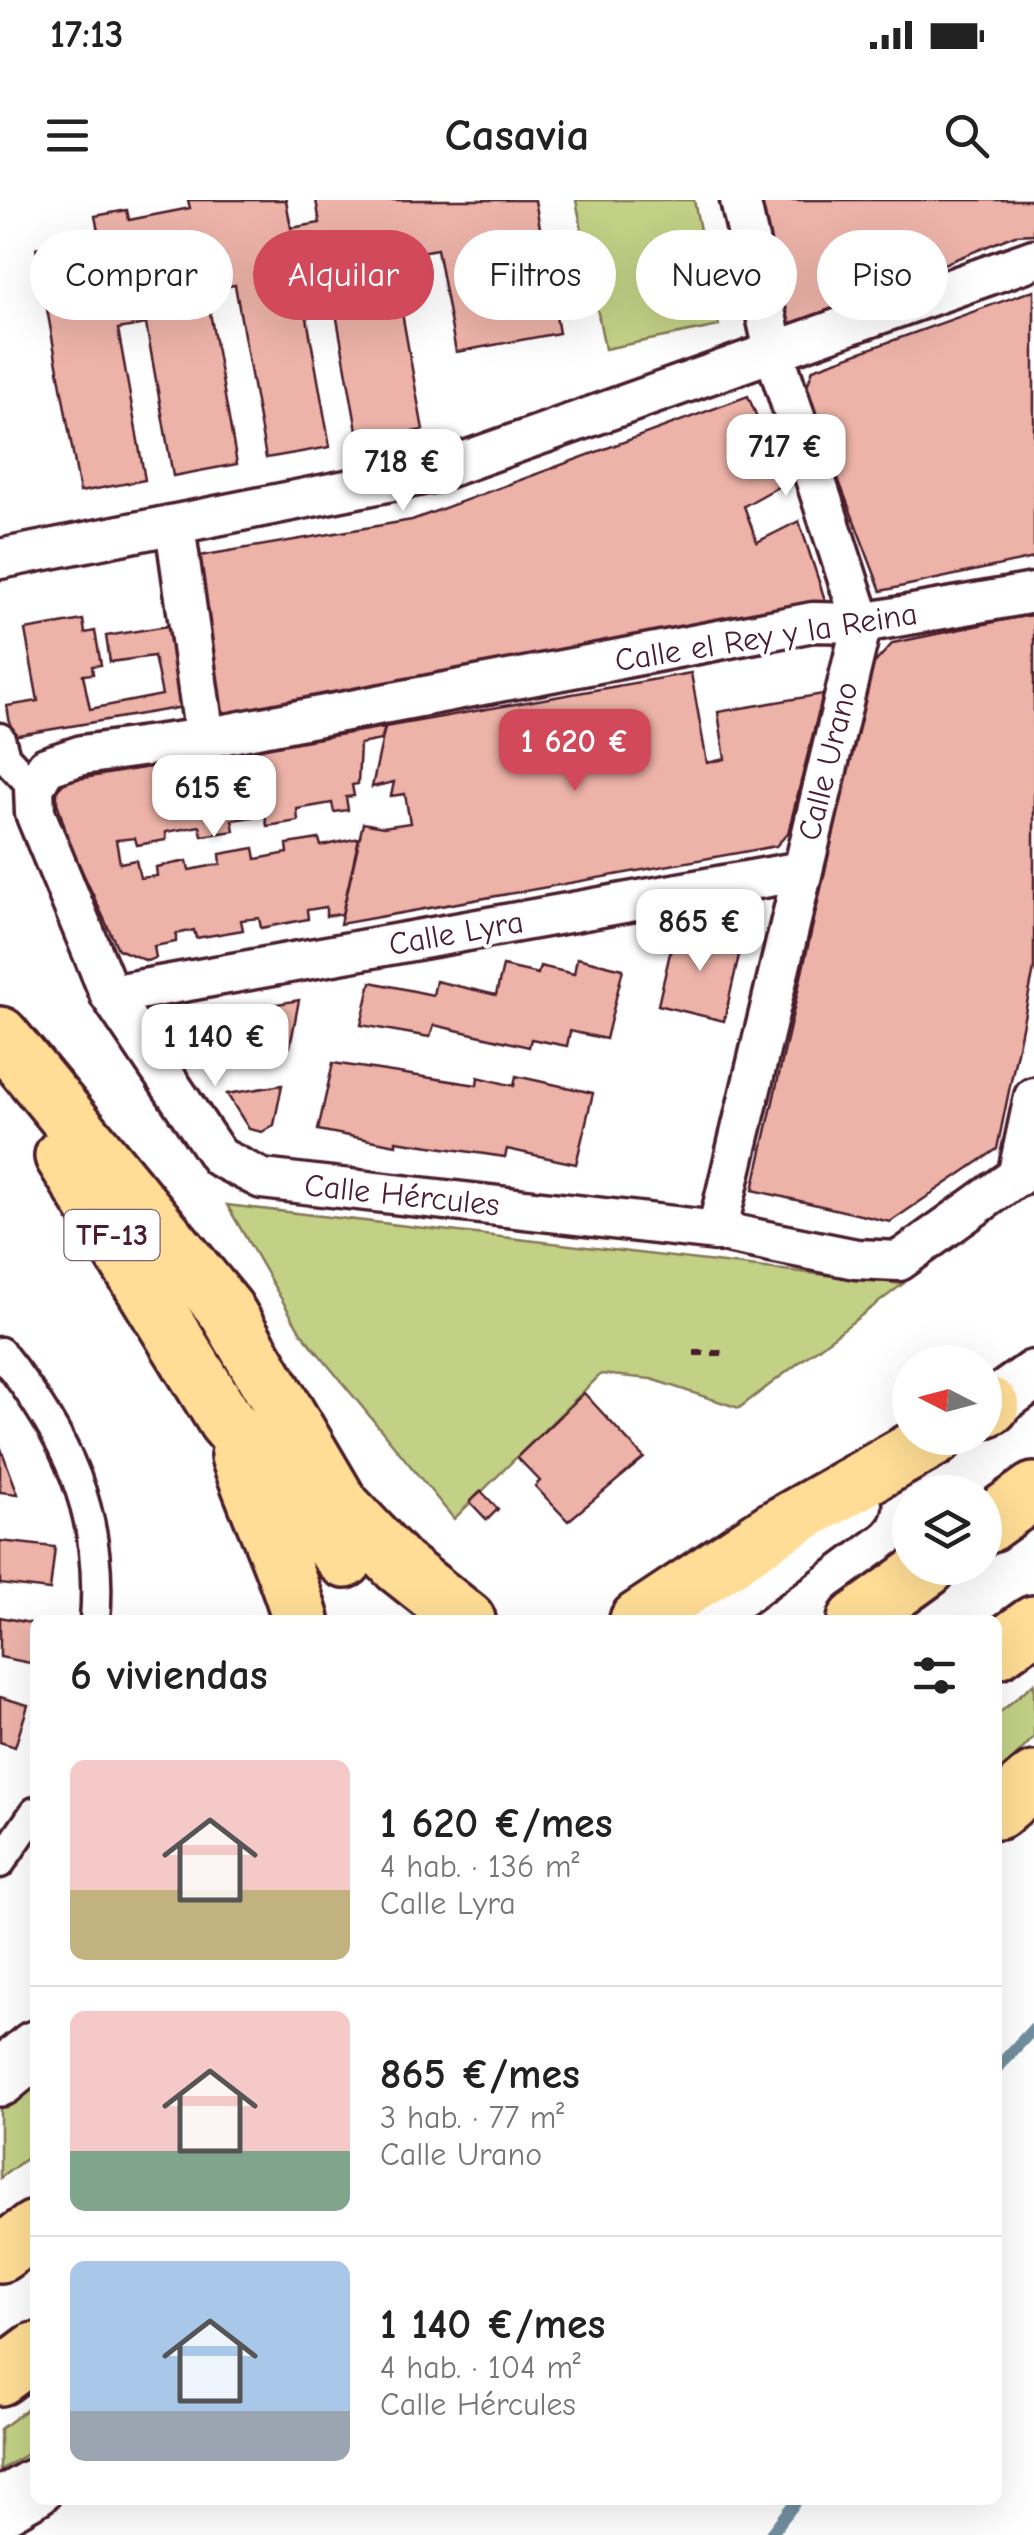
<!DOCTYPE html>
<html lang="es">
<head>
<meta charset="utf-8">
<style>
  :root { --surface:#fff; --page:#f2f2f2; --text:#222; --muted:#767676; --line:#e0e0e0; --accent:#d1495b }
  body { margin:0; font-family:"Comic Neue",sans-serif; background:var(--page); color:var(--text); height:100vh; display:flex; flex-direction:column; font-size:38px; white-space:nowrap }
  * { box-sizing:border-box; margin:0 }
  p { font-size:32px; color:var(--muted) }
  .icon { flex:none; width:55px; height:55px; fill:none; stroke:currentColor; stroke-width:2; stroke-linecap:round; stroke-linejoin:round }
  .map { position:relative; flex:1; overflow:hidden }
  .side { position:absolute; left:30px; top:1415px; width:972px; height:890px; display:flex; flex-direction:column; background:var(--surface); border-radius:15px; box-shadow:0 10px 40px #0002 }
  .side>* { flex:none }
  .guide { position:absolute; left:30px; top:30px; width:975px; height:90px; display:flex; gap:20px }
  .needle { width:65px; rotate:276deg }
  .tools { position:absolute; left:892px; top:1145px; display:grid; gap:20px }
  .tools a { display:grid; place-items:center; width:110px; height:110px; border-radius:50%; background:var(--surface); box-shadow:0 10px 40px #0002; font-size:50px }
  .price { position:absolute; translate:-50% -85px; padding:0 22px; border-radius:20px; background:#fff; color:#222; font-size:32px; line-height:65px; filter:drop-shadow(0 2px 5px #0008) }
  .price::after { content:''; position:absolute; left:50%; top:60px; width:30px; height:22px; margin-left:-15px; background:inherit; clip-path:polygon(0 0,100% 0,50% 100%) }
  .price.selected { background:var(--accent); color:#fff }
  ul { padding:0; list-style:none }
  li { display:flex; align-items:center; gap:30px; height:250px; padding:0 40px }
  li+li { border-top:2px solid var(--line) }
  li span { display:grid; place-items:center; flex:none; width:280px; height:200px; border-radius:15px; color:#555 }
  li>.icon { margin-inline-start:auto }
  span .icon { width:120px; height:120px; fill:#fffc; stroke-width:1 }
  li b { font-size:42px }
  h2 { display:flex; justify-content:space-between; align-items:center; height:120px; padding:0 40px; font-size:42px }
  .pill { padding:0 35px; border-radius:45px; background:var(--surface); box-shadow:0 10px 40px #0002; font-size:35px; line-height:90px }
  .pill.selected { background:var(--accent); color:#fff }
  .status { display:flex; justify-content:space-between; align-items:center; height:70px; padding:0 50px; background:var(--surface); direction:ltr }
  .status svg { height:28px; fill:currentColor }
  header { display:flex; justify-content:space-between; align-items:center; height:130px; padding:0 40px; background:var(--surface); font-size:45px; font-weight:700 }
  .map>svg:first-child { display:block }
  .green { fill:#c2d186; stroke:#867858; stroke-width:2.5 }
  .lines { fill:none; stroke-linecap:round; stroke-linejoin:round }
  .stream { stroke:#728f9f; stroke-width:12 }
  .building { fill:#edb3a9; stroke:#4a1f2b; stroke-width:2.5 }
  .pedestrian-casing { stroke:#4a1f2b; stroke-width:35 }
  .minor-casing { stroke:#4a1f2b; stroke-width:45 }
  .tertiary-casing { stroke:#4a1f2b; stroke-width:55 }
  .secondary-casing { stroke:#4a1f2b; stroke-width:62 }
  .primary-casing { stroke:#4a1f2b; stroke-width:62 }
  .motorway-casing { stroke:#4a1f2b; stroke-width:62 }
  .path { stroke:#4a1f2b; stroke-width:6; stroke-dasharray:10 8; stroke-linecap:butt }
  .pedestrian { stroke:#fff; stroke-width:28 }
  .minor { stroke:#fff; stroke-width:38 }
  .tertiary { stroke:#fff; stroke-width:48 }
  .secondary { stroke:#fff; stroke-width:55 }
  .primary { stroke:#ffdd96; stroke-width:55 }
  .motorway { stroke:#ffdd96; stroke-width:55 }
  .labels { text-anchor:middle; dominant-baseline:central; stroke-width:8; stroke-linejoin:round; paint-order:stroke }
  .shield { fill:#fff; stroke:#80626b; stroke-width:2.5 }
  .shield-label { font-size:30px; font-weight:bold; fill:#4a1f2b }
  .street-label { font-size:32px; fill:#4a1f2b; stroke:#fff }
</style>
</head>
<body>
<div class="status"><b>17:13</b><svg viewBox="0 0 49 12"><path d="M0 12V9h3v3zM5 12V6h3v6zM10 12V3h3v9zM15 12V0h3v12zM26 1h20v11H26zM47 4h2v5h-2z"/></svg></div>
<header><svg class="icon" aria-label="menu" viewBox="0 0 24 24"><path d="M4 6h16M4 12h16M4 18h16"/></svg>Casavia<svg class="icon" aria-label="search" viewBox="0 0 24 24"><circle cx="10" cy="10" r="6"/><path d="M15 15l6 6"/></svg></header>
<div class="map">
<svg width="1034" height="2335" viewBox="0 0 1034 2335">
  <rect width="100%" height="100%" fill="#fff"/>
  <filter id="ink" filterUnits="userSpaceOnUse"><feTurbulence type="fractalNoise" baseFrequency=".01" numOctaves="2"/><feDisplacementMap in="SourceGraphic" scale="20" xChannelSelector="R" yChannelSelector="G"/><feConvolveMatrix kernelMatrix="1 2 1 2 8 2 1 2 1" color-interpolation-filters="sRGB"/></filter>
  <g filter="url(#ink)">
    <!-- green -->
    <g class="green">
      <polygon points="576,0 694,0 719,126 605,149"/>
      <polygon points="227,1005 903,1084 739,1208 651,1179 601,1174 454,1319 300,1131"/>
      <polygon points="1034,1483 1034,1537 998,1575 998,1514"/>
      <polygon points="35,1880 35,1952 0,1978 0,1909"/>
      <polygon points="35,2203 35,2249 0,2270 0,2229"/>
    </g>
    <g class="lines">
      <!-- stream -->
      <g class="stream">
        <polyline points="998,1867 1034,1828"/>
        <polyline points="770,2335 797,2300"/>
      </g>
    </g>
    <!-- building -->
    <g class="building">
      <polygon points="188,0 286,0 291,28 320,23 316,0 535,0 559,133 456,152 437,49 392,57 423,230 359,242 328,68 299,73 330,247 266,258 235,85 206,90 237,264 173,276 146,124 118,129 145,280 80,292 36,48 99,36 95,16 127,10 129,20 190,8"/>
      <polygon points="745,0 1034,0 1034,34 1015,35 771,134"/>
      <polygon points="1034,90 1034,358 881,391 805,192 813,169"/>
      <polygon points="748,196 785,283 744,306 757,342 799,321 827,406 235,517 217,508 188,358 412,320"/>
      <polygon points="1034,414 1034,769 997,949 890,1022 753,990 871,467 893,443"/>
      <polygon points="83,420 85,433 95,431 101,465 92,466 93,474 83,475 90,509 162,495 154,456 110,462 106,436 180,424 195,505 12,536 7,506 38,501 25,430"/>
      <polygon points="691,473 707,563 725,559 718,512 823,494 788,633 776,646 340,724 363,623 383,627 410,623 405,594 391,596 394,582 372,587 385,527"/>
      <polygon points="385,527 381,540 360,544 358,584 352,585 354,596 346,597 348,610 334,612 332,603 297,609 298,621 267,626 265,615 232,620 234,631 202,636 200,626 166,632 166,640 137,645 135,638 116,640 120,663 136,660 140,678 157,676 156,667 187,661 189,670 221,664 220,654 254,648 256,659 288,653 287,644 319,639 321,646 359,638 342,714 326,716 326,707 307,710 308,719 261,728 259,718 241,720 243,730 196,738 194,730 176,734 176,742 154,746 156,758 147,761 118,749 70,645 57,602 57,590 66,581"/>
      <polygon points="676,727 742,742 724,821 658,805"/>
      <polygon points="577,758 623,769 606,839 570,831 567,846 531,839 529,847 434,825 430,837 361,825 371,782 433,795 436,781 496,795 503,766 538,774 540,766 574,774"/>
      <polygon points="299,800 290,847 205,863 180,822"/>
      <polygon points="333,863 477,885 478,877 514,886 516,876 593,893 576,964 507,949 505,957 396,941 396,945 318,930"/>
      <polygon points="282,885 274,925 262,932 249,929 227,894"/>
      <polygon points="584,1193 644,1258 568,1321 535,1286 540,1281 517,1257"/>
      <polygon points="0,1246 18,1294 0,1292"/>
      <polygon points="481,1291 498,1309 487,1320 470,1302"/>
      <polygon points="0,1341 55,1347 50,1390 0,1384"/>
      <polygon points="0,1417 35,1424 35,1464 0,1457"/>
      <polygon points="0,1497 28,1505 15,1547 0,1542"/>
    </g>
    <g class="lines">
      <defs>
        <g id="pedestrian">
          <polyline points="0,538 5,557 34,588"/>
          <path d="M0,1152C66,1235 104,1312 95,1420"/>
          <polyline points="0,1663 35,1612"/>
        </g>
        <g id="minor">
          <polyline points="175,326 205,538"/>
          <polyline points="0,359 432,273 1034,59"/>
          <polyline points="1034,393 862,423 813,422 205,538 82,555 46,567 34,588 35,613 110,795 219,957 262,979 717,1031 856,1059 899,1061 1034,964"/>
          <polyline points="110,795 802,671"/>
          <polyline points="1017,977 1034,897"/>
          <polyline points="717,1031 862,423 775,155 740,0"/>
        </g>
        <g id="tertiary">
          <polyline points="985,1210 1034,1175"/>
          <polyline points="702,1420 857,1305"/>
        </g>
        <g id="secondary">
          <polyline points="0,1878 35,1849"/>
          <polyline points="0,2307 35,2287"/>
        </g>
        <g id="primary">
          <polyline points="0,835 226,1110 340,1304 399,1366 467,1420"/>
          <polyline points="63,956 226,1221 345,1360"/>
          <polyline points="985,1209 991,1206"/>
          <path d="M239,1256C258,1312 285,1363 301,1420"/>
          <polyline points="638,1420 773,1330 935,1238"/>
        </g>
        <g id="motorway">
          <polyline points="985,1326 1034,1291"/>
          <polyline points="856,1420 928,1368"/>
          <polyline points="998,1450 1034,1424"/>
          <polyline points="998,1611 1034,1580"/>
          <polyline points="0,2054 35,2029"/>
          <polyline points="0,2177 35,2151"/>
        </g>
      </defs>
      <!-- pedestrian casing -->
      <use href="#pedestrian" class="pedestrian-casing"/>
      <!-- minor casing -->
      <use href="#minor" class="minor-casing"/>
      <!-- tertiary casing -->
      <use href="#tertiary" class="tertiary-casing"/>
      <!-- secondary casing -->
      <use href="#secondary" class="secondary-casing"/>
      <!-- primary casing -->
      <use href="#primary" class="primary-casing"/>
      <!-- motorway casing -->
      <use href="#motorway" class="motorway-casing"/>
      <!-- path -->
      <polyline class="path" points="694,1153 728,1153"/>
      <!-- pedestrian -->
      <use href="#pedestrian" class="pedestrian"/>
      <!-- minor -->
      <use href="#minor" class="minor"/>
      <!-- tertiary -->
      <use href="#tertiary" class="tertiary"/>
      <!-- secondary -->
      <use href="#secondary" class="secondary"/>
      <!-- primary -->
      <use href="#primary" class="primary"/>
      <!-- motorway -->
      <use href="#motorway" class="motorway"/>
    </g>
  </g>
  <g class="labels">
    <!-- shield labels -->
    <rect class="shield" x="64.5" y="1010" width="95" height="50" rx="8"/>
    <g class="shield-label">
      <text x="112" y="1035">TF-13</text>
    </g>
    <!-- street labels -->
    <g class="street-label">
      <text transform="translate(766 437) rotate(-9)">Calle el Rey y la Reina</text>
      <text transform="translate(828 561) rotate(-76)">Calle Urano</text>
      <text transform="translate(456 733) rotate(-10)">Calle Lyra</text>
      <text transform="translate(402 995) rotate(6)">Calle Hércules</text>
    </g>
  </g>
</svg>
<div class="tools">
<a><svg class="needle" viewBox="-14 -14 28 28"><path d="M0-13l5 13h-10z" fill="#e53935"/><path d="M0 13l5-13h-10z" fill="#767676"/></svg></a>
<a><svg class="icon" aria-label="layers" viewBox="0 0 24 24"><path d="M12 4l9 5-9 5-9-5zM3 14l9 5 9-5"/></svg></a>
</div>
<b class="price" style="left:786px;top:299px">717 €</b>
<b class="price" style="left:403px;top:314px">718 €</b>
<b class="price selected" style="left:575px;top:594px">1 620 €</b>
<b class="price" style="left:214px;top:640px">615 €</b>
<b class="price" style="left:700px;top:774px">865 €</b>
<b class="price" style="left:215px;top:889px">1 140 €</b>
<div class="guide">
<a class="pill">Comprar</a>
<a class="pill selected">Alquilar</a>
<a class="pill">Filtros</a>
<a class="pill">Nuevo</a>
<a class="pill">Piso</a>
</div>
<section class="side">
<h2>6 viviendas<svg class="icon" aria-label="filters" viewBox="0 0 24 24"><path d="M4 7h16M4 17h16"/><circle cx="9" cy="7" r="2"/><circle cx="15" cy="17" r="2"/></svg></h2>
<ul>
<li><span style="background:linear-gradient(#f6c9c9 65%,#c2b280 0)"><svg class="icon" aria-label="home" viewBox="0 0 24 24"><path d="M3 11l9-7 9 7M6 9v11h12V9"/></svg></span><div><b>1 620 €/mes</b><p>4 hab. · 136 m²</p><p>Calle Lyra</p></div></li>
<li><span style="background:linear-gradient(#f6c9c9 70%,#7fa58c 0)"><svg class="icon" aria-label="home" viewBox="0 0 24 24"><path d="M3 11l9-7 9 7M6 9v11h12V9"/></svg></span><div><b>865 €/mes</b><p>3 hab. · 77 m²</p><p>Calle Urano</p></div></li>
<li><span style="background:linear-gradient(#a9c7e8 75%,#9aa5b1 0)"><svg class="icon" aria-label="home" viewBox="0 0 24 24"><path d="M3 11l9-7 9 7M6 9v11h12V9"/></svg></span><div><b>1 140 €/mes</b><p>4 hab. · 104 m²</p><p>Calle Hércules</p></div></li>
</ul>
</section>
</div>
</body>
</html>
